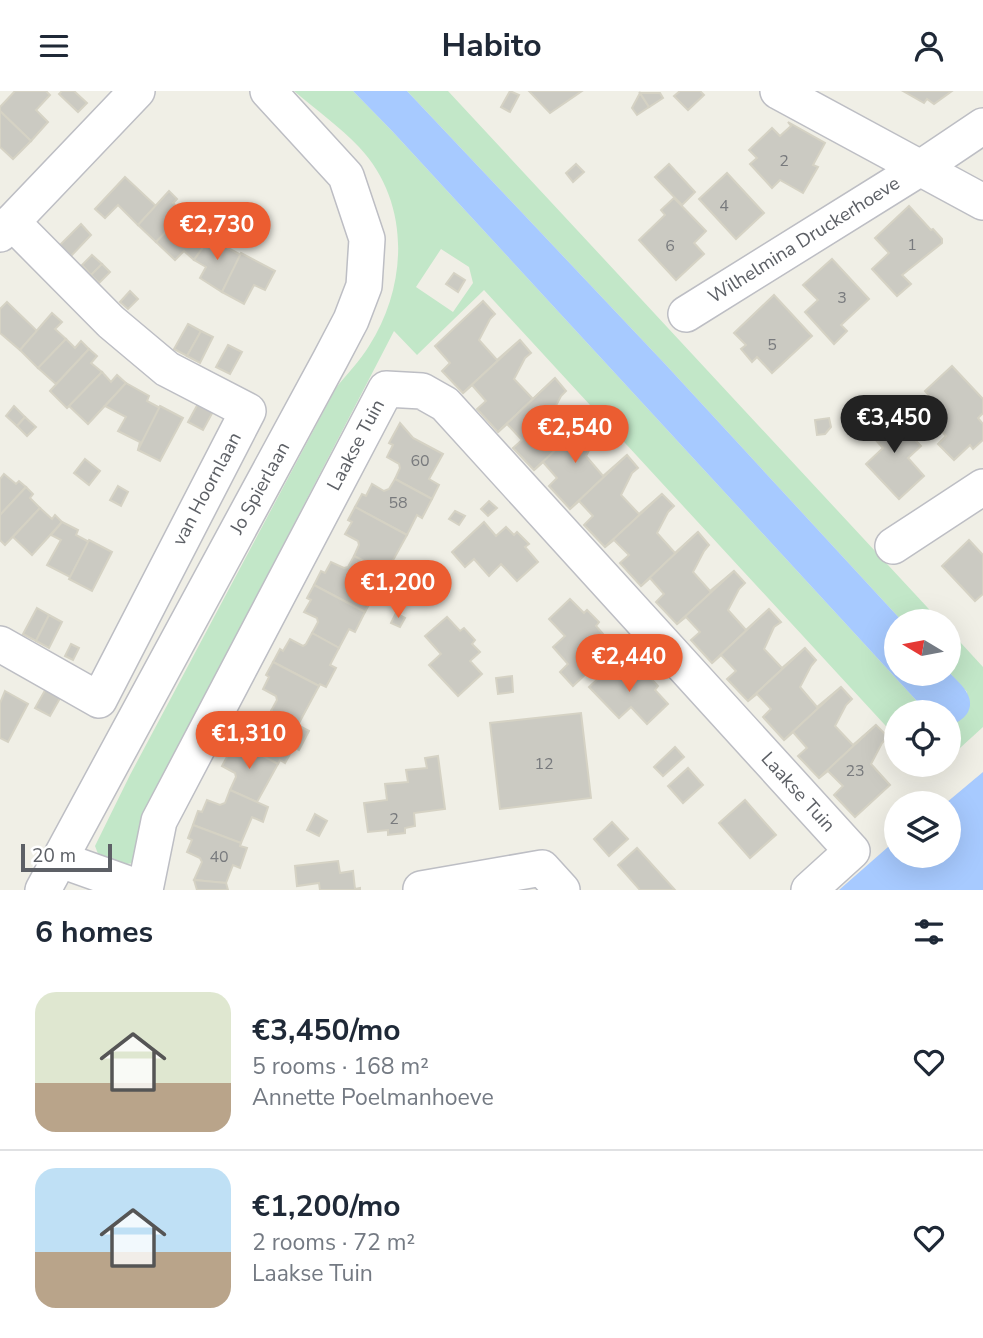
<!DOCTYPE html>
<html lang="en">
<head>
<meta charset="utf-8">
<style>
  :root { --surface:#fff; --page:#f6f6f7; --text:#1f2937; --muted:#747a83; --line:#e0e1e3; --accent:#eb5d31 }
  body { margin:0; font-family:"Nunito Sans",sans-serif; background:var(--page); color:var(--text); height:100vh; display:flex; flex-direction:column; font-size:26px; white-space:nowrap }
  * { box-sizing:border-box; margin:0 }
  p { font-size:23px; color:var(--muted) }
  .icon { flex:none; width:38px; height:38px; fill:none; stroke:currentColor; stroke-width:2; stroke-linecap:round; stroke-linejoin:round }
  .map { position:relative; height:799px; overflow:hidden }
  .panel { display:flex; flex-direction:column; background:var(--surface); flex:1 }
  .panel>* { flex:none }
  .needle { width:46px; rotate:280deg }
  .fabs { position:absolute; left:884px; top:518px; display:grid; gap:14px }
  .fabs a { display:grid; place-items:center; width:77px; height:77px; border-radius:50%; background:var(--surface); box-shadow:0 7px 28px #0002; font-size:35px }
  .scale { position:absolute; left:21px; bottom:18px; width:91px; box-sizing:border-box; padding-left:7px; border:4px solid #5d6066; border-top:0; font-size:19px; line-height:24px; white-space:nowrap; color:#5d6066; -webkit-text-stroke:5px #fff; paint-order:stroke }
  .price { position:absolute; translate:-50% -60px; padding:0 16px; border-radius:24px; background:var(--accent); color:#fff; font-size:23px; line-height:46px; filter:drop-shadow(0 2px 4px #0008) }
  .price::after { content:''; position:absolute; left:50%; top:42px; width:21px; height:16px; margin-left:-10px; background:inherit; clip-path:polygon(0 0,100% 0,50% 100%) }
  .price.selected { background:#222; color:#fff }
  ul { padding:0; list-style:none }
  li { display:flex; align-items:center; gap:21px; height:175px; padding:0 35px }
  li+li { border-top:2px solid var(--line) }
  li span { display:grid; place-items:center; flex:none; width:196px; height:140px; border-radius:21px; color:#555 }
  li>.icon { margin-inline-start:auto }
  span .icon { width:84px; height:84px; fill:#fffc; stroke-width:1 }
  li b { font-size:30px }
  h2 { display:flex; justify-content:space-between; align-items:center; height:84px; padding:0 35px; font-size:30px }
  header { display:flex; justify-content:space-between; align-items:center; height:91px; padding:0 35px; background:var(--surface); font-size:32px; font-weight:700 }
  .map>svg:first-child { display:block }
  .green { fill:#c2e7c8; fill-rule:evenodd }
  .water { fill:#a7caff }
  .building { fill:#cbcac2; stroke:#d5d2c4; stroke-width:2 }
  .lines { fill:none; stroke-linecap:round; stroke-linejoin:round }
  .minor-casing { stroke:#bdbec4; stroke-width:38 }
  .minor { stroke:#fff; stroke-width:35 }
  .labels { text-anchor:middle; dominant-baseline:central; stroke-width:7; stroke-linejoin:round; paint-order:stroke }
  .number-label { font-size:16px; fill:#787a7d }
  .street-label { font-size:19px; fill:#5d6066; stroke:#fff }
</style>
</head>
<body>
<header><svg class="icon" aria-label="menu" viewBox="0 0 24 24"><path d="M4 6h16M4 12h16M4 18h16"/></svg>Habito<svg class="icon" aria-label="person" viewBox="0 0 24 24"><circle cx="12" cy="8" r="4"/><path d="M4 21q1-7 8-7t8 7"/></svg></header>
<div class="map">
<svg width="983" height="799" viewBox="0 0 983 799">
  <rect width="100%" height="100%" fill="#f0efe6"/>
  <!-- green -->
  <g class="green">
    <path d="M294,0H353L393,41L927,621H896V646L484,199L417,264L394,240L143,724L135,772L116,774L100,768L95,755L130,684L336,297C346,284 360,270 369,255C408,194 411,111 359,56C340,36 315,18 294,0ZM441,158L469,176L473,192L453,221L416,196Z"/>
    <polygon points="407,0 448,0 940,530 902,530 666,274"/>
    <polygon points="949,539 983,576 983,636 949,667 949,633 955,633 967,601 949,581"/>
  </g>
  <!-- water -->
  <g class="water">
    <path d="M353,0H407L666,274L902,530H896V583H948L949,581C955,588 964,595 968,604C975,618 963,632 949,633L948,621H927L393,41Z"/>
    <polygon points="983,681 983,799 839,799 896,749 896,765 948,765 948,712 946,712"/>
  </g>
  <!-- building -->
  <g class="building">
    <polygon points="15,0 46,0 50,4 36,19 48,31 31,50 0,20 0,16"/>
    <polygon points="62,0 74,0 87,12 78,21 59,3"/>
    <polygon points="510,0 519,4 510,21 501,16"/>
    <polygon points="529,0 582,0 550,22"/>
    <polygon points="680,0 700,0 704,4 688,19 674,5"/>
    <polygon points="903,0 952,0 934,13 927,8 924,12"/>
    <polygon points="640,2 649,16 637,24 632,17"/>
    <polygon points="640,2 660,2 663,7 649,16"/>
    <polygon points="0,20 31,50 13,68 0,56"/>
    <polygon points="788,31 825,52 813,74 818,76 803,102 780,89 772,97 750,73 757,67 749,59 772,37 780,45 791,35"/>
    <polygon points="576,73 584,81 573,91 566,82"/>
    <polygon points="669,73 695,101 682,114 655,86"/>
    <polygon points="727,82 764,122 736,148 699,108"/>
    <polygon points="125,86 156,115 138,134 118,114 105,127 95,118"/>
    <polygon points="169,100 177,108 173,112 184,122 156,151 138,134"/>
    <polygon points="674,107 706,140 694,152 704,163 676,189 639,149 665,124 661,119"/>
    <polygon points="909,115 931,139 933,138 942,148 942,152 902,184 911,193 897,205 872,178 889,162 875,147"/>
    <polygon points="184,122 195,132 198,129 213,142 194,169 184,160 175,169 156,151"/>
    <polygon points="81,133 91,144 71,165 60,154"/>
    <polygon points="213,142 231,152 228,157 241,164 222,201 200,187 206,176 194,169"/>
    <polygon points="241,162 275,180 265,199 254,194 244,213 222,201"/>
    <polygon points="92,164 102,173 91,184 82,174"/>
    <polygon points="832,168 869,208 841,234 847,240 834,253 805,221 818,209 803,194"/>
    <polygon points="102,173 110,181 99,192 91,184"/>
    <polygon points="454,182 465,189 458,201 446,193"/>
    <polygon points="130,200 138,208 128,218 120,211"/>
    <polygon points="774,204 812,245 772,282 757,266 752,271 741,258 746,254 734,242"/>
    <polygon points="483,210 495,223 490,228 479,249 497,269 520,249 463,302 442,280 450,272 435,255"/>
    <polygon points="7,211 37,240 20,259 0,242 0,218"/>
    <polygon points="52,222 62,231 55,238 66,248 38,277 20,259"/>
    <polygon points="188,233 201,240 187,265 174,258"/>
    <polygon points="201,240 213,246 200,272 187,265"/>
    <polygon points="66,248 75,257 81,250 89,258 56,293 38,277"/>
    <polygon points="520,249 531,262 525,267 514,288 533,308 555,287 498,341 477,318 486,310 472,294 463,302"/>
    <polygon points="228,254 242,261 230,283 216,276"/>
    <polygon points="89,258 97,265 91,272 102,281 67,317 50,300"/>
    <polygon points="952,275 983,308 983,322 978,327 983,333 983,349 973,358 970,354 954,369 938,353 946,345 929,326 940,316 925,300"/>
    <polygon points="102,281 111,291 117,284 126,292 88,333 69,315"/>
    <polygon points="555,287 566,300 561,305 550,326 568,346 591,326 534,379 513,357 522,349 507,333 498,341"/>
    <polygon points="126,292 149,305 147,310 160,317 138,359 140,351 118,340 126,326 105,315"/>
    <polygon points="200,309 215,317 203,339 188,331"/>
    <polygon points="14,315 25,326 17,335 6,325"/>
    <polygon points="160,315 183,327 160,370 138,359"/>
    <polygon points="885,318 921,355 908,367 924,385 899,408 866,373 883,357 865,337"/>
    <polygon points="25,326 36,336 27,345 17,335"/>
    <polygon points="591,326 602,338 597,344 586,365 603,385 627,364 570,418 549,395 557,387 543,371 534,379"/>
    <polygon points="829,327 831,336 825,343 817,344 815,329"/>
    <polygon points="400,332 413,347 443,363 429,388 439,394 432,408 395,388 400,377 399,373 387,366 393,354 389,352"/>
    <polygon points="627,364 638,377 632,382 621,404 639,423 662,403 605,456 584,434 593,425 579,410 570,418"/>
    <polygon points="85,368 100,380 89,394 74,382"/>
    <polygon points="4,383 16,393 19,390 26,396 0,424 0,388"/>
    <polygon points="395,388 432,408 422,427 417,424 407,444 355,416 362,403 366,405 372,393 384,400 389,398"/>
    <polygon points="118,395 128,401 121,415 110,409"/>
    <polygon points="26,396 33,403 30,407 40,417 5,454 0,449 0,424"/>
    <polygon points="662,403 674,415 668,421 657,442 675,462 698,441 641,495 620,472 629,464 614,449 605,456"/>
    <polygon points="489,410 497,417 488,425 481,418"/>
    <polygon points="355,416 407,444 386,482 354,465 359,454 358,450 345,443 352,431 348,429"/>
    <polygon points="40,417 52,428 55,424 62,431 32,464 13,446"/>
    <polygon points="455,420 465,425 459,434 449,428"/>
    <polygon points="62,431 78,439 76,444 89,451 70,486 47,474 61,449 51,444"/>
    <polygon points="484,431 496,445 506,436 514,444 517,441 529,453 525,456 538,471 517,490 501,473 489,485 474,468 465,476 452,461"/>
    <polygon points="698,441 709,454 704,460 693,481 710,500 734,480 677,533 656,511 664,503 650,487 641,495"/>
    <polygon points="89,449 112,461 92,500 69,488"/>
    <polygon points="969,449 983,464 983,503 975,510 942,475"/>
    <polygon points="354,465 381,479 371,497 376,501 365,521 314,494 321,480 325,482 331,471 344,477 348,476"/>
    <polygon points="734,480 745,492 739,498 728,519 746,539 769,518 712,572 691,549 700,541 686,526 677,533"/>
    <polygon points="314,494 365,521 355,541 349,538 339,557 312,542 318,531 317,527 304,521 311,509 307,507"/>
    <polygon points="570,508 584,522 587,519 599,531 596,535 603,543 593,552 605,565 573,595 560,581 568,573 553,556 565,545 549,528"/>
    <polygon points="37,517 49,524 36,550 23,543"/>
    <polygon points="769,518 781,531 774,536 764,558 782,577 805,557 748,610 727,588 736,580 721,564 712,572"/>
    <polygon points="396,522 405,527 400,536 391,532"/>
    <polygon points="49,524 62,531 49,557 36,550"/>
    <polygon points="447,526 460,540 464,537 475,549 472,553 480,561 470,570 482,583 458,605 429,574 441,563 425,545"/>
    <polygon points="312,542 339,557 330,574 336,577 326,596 320,593 319,595 273,571 280,558 283,560 290,548 303,555 306,553"/>
    <polygon points="71,553 79,557 73,569 65,565"/>
    <polygon points="805,557 816,569 811,575 800,596 817,616 841,596 784,649 763,626 771,618 757,603 748,610"/>
    <polygon points="273,571 319,595 298,634 271,620 277,609 276,605 263,598 269,586 266,584"/>
    <polygon points="613,574 626,587 636,578 643,586 647,583 658,595 655,599 668,613 647,633 631,616 619,627 589,596"/>
    <polygon points="512,585 513,601 498,603 496,587"/>
    <polygon points="48,594 63,602 50,625 35,617"/>
    <polygon points="841,596 852,608 846,614 835,635 853,654 876,634 819,687 798,665 807,657 793,641 784,649"/>
    <polygon points="5,600 28,613 8,651 0,647 0,612"/>
    <polygon points="271,620 309,640 299,659 294,656 285,672 280,669 278,673 232,649 239,635 242,637 249,625 261,632 266,631"/>
    <polygon points="581,622 591,707 500,718 490,632"/>
    <polygon points="876,634 888,646 882,652 871,673 890,694 855,726 834,704 843,695 828,680 819,687"/>
    <polygon points="232,649 278,673 257,711 230,699 236,686 235,682 222,675 228,664 225,662"/>
    <polygon points="675,656 684,666 663,685 654,676"/>
    <polygon points="438,665 445,718 414,722 415,735 405,737 405,742 388,744 388,739 368,741 364,712 387,709 385,693 408,691 406,679 427,677 425,667"/>
    <polygon points="688,677 703,694 683,712 668,695"/>
    <polygon points="230,699 268,716 263,731 252,726 241,752 193,734 198,720 202,721 207,709 220,714 225,712"/>
    <polygon points="745,709 776,744 750,767 719,732"/>
    <polygon points="315,723 327,730 319,745 307,739"/>
    <polygon points="612,731 628,748 609,765 594,748"/>
    <polygon points="193,734 241,752 240,755 247,757 240,777 233,774 226,792 194,789 202,771 200,767 187,761 192,749 188,747"/>
    <polygon points="637,757 675,799 640,799 618,774"/>
    <polygon points="338,770 340,782 353,780 355,798 360,797 360,799 320,799 319,792 297,795 295,775"/>
    <polygon points="194,789 226,792 228,799 197,799"/>
  </g>
  <g class="lines">
    <defs>
      <g id="minor">
        <polyline points="778,0 983,111"/>
        <polyline points="12,131 137,0"/>
        <polyline points="0,143 12,131 111,231 167,278 248,320 99,609 0,553"/>
        <polyline points="686,223 922,76 983,35"/>
        <polyline points="893,455 983,396"/>
        <polyline points="61,769 145,799"/>
        <polyline points="421,798 542,777 562,799"/>
        <polyline points="43,799 330,269 351,229 364,195 367,148 346,85 268,0"/>
        <polyline points="145,799 159,730 386,298 422,300 445,313 852,760 809,799"/>
      </g>
    </defs>
    <!-- minor casing -->
    <use href="#minor" class="minor-casing"/>
    <!-- minor -->
    <use href="#minor" class="minor"/>
  </g>
  <g class="labels">
    <!-- number labels -->
    <g class="number-label">
      <text x="784" y="70">2</text>
      <text x="724" y="115">4</text>
      <text x="912" y="154">1</text>
      <text x="670" y="155">6</text>
      <text x="842" y="207">3</text>
      <text x="772" y="254">5</text>
      <text x="420" y="370">60</text>
      <text x="398" y="412">58</text>
      <text x="544" y="673">12</text>
      <text x="855" y="680">23</text>
      <text x="394" y="728">2</text>
      <text x="219" y="766">40</text>
    </g>
    <!-- street labels -->
    <g class="street-label">
      <text transform="translate(804 149) rotate(-32)">Wilhelmina Druckerhoeve</text>
      <text transform="translate(356 354) rotate(-62)">Laakse Tuin</text>
      <text transform="translate(260 397) rotate(-61)">Jo Spierlaan</text>
      <text transform="translate(207 398) rotate(-62)">van Hoornlaan</text>
      <text transform="translate(798 701) rotate(48)">Laakse Tuin</text>
    </g>
  </g>
</svg>
<div class="fabs">
<a><svg class="needle" viewBox="-14 -14 28 28"><path d="M0-13l5 13h-10z" fill="#e53935"/><path d="M0 13l5-13h-10z" fill="#747a83"/></svg></a>
<a><svg class="icon" aria-label="locate" viewBox="0 0 24 24"><circle cx="12" cy="12" r="6"/><path d="M12 2v4M12 18v4M2 12h4M18 12h4"/></svg></a>
<a><svg class="icon" aria-label="layers" viewBox="0 0 24 24"><path d="M12 4l9 5-9 5-9-5zM3 14l9 5 9-5"/></svg></a>
</div>
<div class="scale">20 m</div>
<b class="price" style="left:217px;top:171px">€2,730</b>
<b class="price selected" style="left:894px;top:364px">€3,450</b>
<b class="price" style="left:575px;top:374px">€2,540</b>
<b class="price" style="left:398px;top:529px">€1,200</b>
<b class="price" style="left:629px;top:603px">€2,440</b>
<b class="price" style="left:249px;top:680px">€1,310</b>
</div>
<section class="panel">
<h2>6 homes<svg class="icon" aria-label="filters" viewBox="0 0 24 24"><path d="M4 7h16M4 17h16"/><circle cx="9" cy="7" r="2"/><circle cx="15" cy="17" r="2"/></svg></h2>
<ul>
<li><span style="background:linear-gradient(#dfe7d0 65%,#b9a48a 0)"><svg class="icon" aria-label="home" viewBox="0 0 24 24"><path d="M3 11l9-7 9 7M6 9v11h12V9"/></svg></span><div><b>€3,450/mo</b><p>5 rooms · 168 m²</p><p>Annette Poelmanhoeve</p></div><svg class="icon" aria-label="heart" viewBox="0 0 24 24"><path d="M12 20l-8-8c-3-5 5-10 8-4 3-6 11-1 8 4z"/></svg></li>
<li><span style="background:linear-gradient(#bfe0f5 60%,#b9a48a 0)"><svg class="icon" aria-label="home" viewBox="0 0 24 24"><path d="M3 11l9-7 9 7M6 9v11h12V9"/></svg></span><div><b>€1,200/mo</b><p>2 rooms · 72 m²</p><p>Laakse Tuin</p></div><svg class="icon" aria-label="heart" viewBox="0 0 24 24"><path d="M12 20l-8-8c-3-5 5-10 8-4 3-6 11-1 8 4z"/></svg></li>
</ul>
</section>
</body>
</html>
